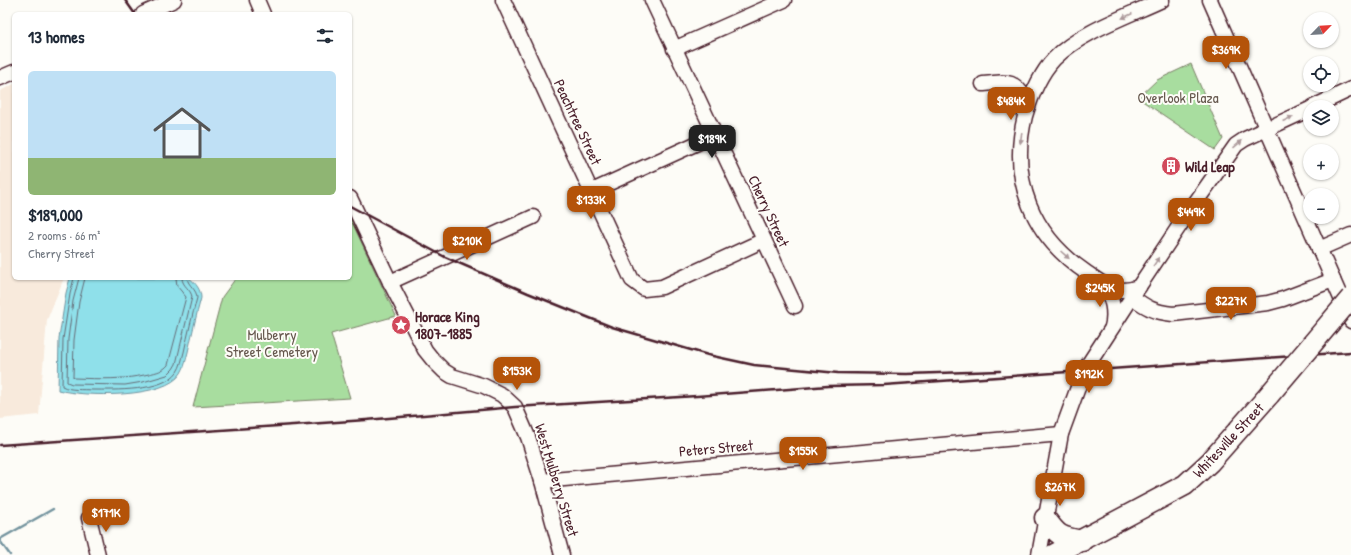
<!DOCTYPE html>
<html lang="en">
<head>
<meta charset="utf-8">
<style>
  :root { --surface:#fff; --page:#f6f6f7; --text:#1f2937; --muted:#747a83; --line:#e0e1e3; --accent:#b45309 }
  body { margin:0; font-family:"Patrick Hand",sans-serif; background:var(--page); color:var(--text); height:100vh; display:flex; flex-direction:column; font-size:15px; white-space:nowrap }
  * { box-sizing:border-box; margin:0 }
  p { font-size:13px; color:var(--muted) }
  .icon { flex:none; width:22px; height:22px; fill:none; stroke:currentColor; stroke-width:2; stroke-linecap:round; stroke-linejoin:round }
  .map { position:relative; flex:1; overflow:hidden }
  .drawer { position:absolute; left:12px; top:12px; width:340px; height:268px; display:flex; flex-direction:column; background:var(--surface); border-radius:6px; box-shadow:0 1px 3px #0004 }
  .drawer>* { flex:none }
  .needle { width:26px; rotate:65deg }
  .controls { position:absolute; left:1303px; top:12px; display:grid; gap:8px }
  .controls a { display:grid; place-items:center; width:36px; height:36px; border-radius:50%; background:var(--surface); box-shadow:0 1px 3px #0004; font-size:20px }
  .price { position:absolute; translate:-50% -34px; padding:0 9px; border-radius:8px; background:var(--accent); color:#fff; font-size:13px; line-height:26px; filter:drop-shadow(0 1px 2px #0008) }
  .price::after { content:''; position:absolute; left:50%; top:24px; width:12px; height:9px; margin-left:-6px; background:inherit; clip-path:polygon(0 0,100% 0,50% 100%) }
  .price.current { background:#222; color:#fff }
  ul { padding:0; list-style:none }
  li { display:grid; align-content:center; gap:8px; height:212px; padding:0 16px }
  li+li { border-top:1px solid var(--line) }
  li span { display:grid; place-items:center; height:124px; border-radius:6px; color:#555 }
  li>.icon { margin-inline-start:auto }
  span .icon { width:72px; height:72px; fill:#fffc; stroke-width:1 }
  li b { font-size:17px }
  h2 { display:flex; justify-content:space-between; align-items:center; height:48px; padding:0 16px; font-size:17px }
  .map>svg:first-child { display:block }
  .built { fill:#f8eadc }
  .green { fill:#a8dd9f; stroke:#797e65 }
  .water { fill:#8fe0ea; stroke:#73939e }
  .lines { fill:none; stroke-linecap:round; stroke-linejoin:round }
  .shore { stroke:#666c77; stroke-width:1 }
  .stream { stroke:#73939e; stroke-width:2.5 }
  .minor-casing { stroke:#4a1f2b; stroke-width:17 }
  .highway-casing { stroke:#4a1f2b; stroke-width:23 }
  .minor { stroke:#fdfcf7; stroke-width:14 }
  .highway { stroke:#fdfcf7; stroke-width:20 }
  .rail { stroke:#4a1f2b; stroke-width:2.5 }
  .highway-bridge-casing { stroke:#4a1f2b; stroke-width:23; stroke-linecap:butt }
  .highway-bridge { stroke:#fdfcf7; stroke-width:20 }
  .oneway { fill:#ac999b }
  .labels { text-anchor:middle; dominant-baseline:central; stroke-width:4; stroke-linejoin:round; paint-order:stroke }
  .park-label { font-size:15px; fill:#66584e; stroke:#fdfcf7 }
  .street-label { font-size:15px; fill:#4a1f2b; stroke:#fdfcf7 }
  .poi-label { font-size:15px; font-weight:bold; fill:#4a1f2b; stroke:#fdfcf7; text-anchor:start }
</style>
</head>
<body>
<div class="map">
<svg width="1351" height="555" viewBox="0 0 1351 555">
  <rect width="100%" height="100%" fill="#fdfcf7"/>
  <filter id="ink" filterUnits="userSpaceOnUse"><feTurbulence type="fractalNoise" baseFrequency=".025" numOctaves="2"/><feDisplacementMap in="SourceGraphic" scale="8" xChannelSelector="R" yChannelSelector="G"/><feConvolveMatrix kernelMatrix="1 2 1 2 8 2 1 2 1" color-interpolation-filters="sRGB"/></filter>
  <g filter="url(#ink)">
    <!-- built -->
    <polygon class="built" points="14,84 14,278 64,278 47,320 39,415 0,419 0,91"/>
    <!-- green -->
    <g class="green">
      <polygon points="1191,64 1223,139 1215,150 1138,98 1157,80"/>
      <polygon points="350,218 396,316 331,334 350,398 193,407 222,297 236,278 350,278"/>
    </g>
    <!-- water -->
    <path class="water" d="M70,278H189C196,283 201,290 201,298C196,316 192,334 188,352C186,359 185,367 181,373C166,399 84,397 58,390L59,338L66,293Z"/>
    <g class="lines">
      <!-- shore -->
      <g class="shore">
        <path d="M74,278L70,294L63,339L62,386C71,391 82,389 92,390C114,390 163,392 177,372C181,366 182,359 184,352C188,334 192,316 197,298C197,289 188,286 187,278"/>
        <path d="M79,278L73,301L68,339L67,382L72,384L125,385L143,382L167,375L173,369L176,364L192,297C191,289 182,286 182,278"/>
        <path d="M85,278L79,302L74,340L73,377L74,378C101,379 123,380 149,374C157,372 163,371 168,365L186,297L177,286L176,278"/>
      </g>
      <!-- stream -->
      <g class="stream">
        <polyline points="0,539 53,509"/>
        <polyline points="0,541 10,555"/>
      </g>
      <defs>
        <g id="minor">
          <polyline points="257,0 263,14"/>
          <polyline points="503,0 632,280 644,289 662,287 764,240"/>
          <polyline points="652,0 795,306"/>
          <polyline points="1210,0 1351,321"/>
          <polyline points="143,14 174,0"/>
          <polyline points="674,49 784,0"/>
          <polyline points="0,78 14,72"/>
          <path d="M983,84C1009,81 1016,80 1028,104"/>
          <polyline points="1313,107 1351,89"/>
          <polyline points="592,191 715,135"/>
          <polyline points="350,198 390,282 425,350 433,360 444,371 452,376 484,386 502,395 515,407 528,437 542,481 562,555"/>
          <polyline points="1319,249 1351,235"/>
          <polyline points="390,282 533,217"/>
          <path d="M1104,284C1112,297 1116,311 1112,327"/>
          <path d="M1139,287C1115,295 1106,286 1087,273C1032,236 1009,180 1025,116C1031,96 1040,74 1054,59C1080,32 1128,16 1162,0"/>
          <path d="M1132,297C1147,308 1154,312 1173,314L1268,303L1283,299L1333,280"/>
          <polyline points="542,481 1061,434"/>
          <polyline points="89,518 98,555"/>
          <polyline points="1039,555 1061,434 1084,371 1132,297 1186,216 1236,145 1245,139 1310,109"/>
        </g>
        <g id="highway">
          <path d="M1045,518C1058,536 1060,537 1082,541"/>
          <polyline points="1053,555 1185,485 1210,462 1269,395"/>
        </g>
      </defs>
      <!-- minor casing -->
      <use href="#minor" class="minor-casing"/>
      <!-- highway casing -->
      <use href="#highway" class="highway-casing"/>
      <!-- minor -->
      <use href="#minor" class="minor"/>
      <!-- highway -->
      <use href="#highway" class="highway"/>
      <!-- rail -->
      <g class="rail">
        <polyline points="125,0 135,14"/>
        <polyline points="350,206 445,257 528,293 612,327 708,355 754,365 838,373 907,374 1000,371"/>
        <polyline points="0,445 366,420 515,407 697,396 828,386 884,385 1351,352"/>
      </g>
      <defs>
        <polyline id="highway-bridge" points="1269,395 1351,298"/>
      </defs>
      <!-- highway-bridge casing -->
      <use href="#highway-bridge" class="highway-bridge-casing"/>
      <!-- highway-bridge -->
      <use href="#highway-bridge" class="highway-bridge"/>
    </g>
    <!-- one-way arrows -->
    <defs><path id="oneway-solid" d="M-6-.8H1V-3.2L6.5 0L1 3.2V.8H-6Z"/></defs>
    <g class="oneway">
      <use href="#oneway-solid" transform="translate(1127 16) rotate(155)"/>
      <use href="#oneway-solid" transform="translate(1288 119) rotate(-25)"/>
      <use href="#oneway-solid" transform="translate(1021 138) rotate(98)"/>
      <use href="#oneway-solid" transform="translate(1238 144) rotate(-41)"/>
      <use href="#oneway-solid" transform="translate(1065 255) rotate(42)"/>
      <use href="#oneway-solid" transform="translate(1156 262) rotate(-56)"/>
    </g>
  </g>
  <!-- icons -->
  <defs>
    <symbol id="building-disc" viewBox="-11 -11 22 22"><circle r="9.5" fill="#d1495b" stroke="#fdfcf7"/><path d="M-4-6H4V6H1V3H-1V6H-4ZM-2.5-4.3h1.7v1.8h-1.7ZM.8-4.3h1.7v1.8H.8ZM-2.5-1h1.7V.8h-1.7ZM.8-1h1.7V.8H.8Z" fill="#fff"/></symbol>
    <symbol id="sight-disc" viewBox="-11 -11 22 22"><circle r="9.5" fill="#d1495b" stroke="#fdfcf7"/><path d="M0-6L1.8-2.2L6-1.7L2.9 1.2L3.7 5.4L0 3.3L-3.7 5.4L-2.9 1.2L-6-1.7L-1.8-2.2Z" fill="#fff"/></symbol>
  </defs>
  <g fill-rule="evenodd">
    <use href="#building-disc" x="1160" y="155" width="22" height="22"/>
    <use href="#sight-disc" x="390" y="314" width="22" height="22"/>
  </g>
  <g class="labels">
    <!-- park labels -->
    <g class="park-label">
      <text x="1178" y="97">Overlook Plaza</text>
      <text x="272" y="334">Mulberry<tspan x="272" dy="17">Street Cemetery</tspan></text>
    </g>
    <!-- street labels -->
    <g class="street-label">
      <text transform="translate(578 122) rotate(65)">Peachtree Street</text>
      <text transform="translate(769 211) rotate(65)">Cherry Street</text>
      <text transform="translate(1228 440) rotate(-47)">Whitesville Street</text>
      <text transform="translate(716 448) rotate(-5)">Peters Street</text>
      <text transform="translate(557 480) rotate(73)">West Mulberry Street</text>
    </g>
    <!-- poi labels -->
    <g class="poi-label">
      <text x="1185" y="166">Wild Leap</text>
      <text x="415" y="316">Horace King<tspan x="415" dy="17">1807-1885</tspan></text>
    </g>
  </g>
</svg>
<div class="controls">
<a><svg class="needle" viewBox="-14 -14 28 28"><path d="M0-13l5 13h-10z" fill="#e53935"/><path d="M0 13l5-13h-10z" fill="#747a83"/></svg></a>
<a><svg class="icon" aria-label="locate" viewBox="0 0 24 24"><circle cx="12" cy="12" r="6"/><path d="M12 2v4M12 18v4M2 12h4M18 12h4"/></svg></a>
<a><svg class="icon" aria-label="layers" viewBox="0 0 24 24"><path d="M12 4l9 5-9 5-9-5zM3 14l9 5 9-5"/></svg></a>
<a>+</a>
<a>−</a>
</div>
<b class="price" style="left:1226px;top:70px">$369K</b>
<b class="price" style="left:1011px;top:121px">$484K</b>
<b class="price current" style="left:712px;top:159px">$189K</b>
<b class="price" style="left:591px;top:220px">$133K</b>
<b class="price" style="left:1191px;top:232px">$449K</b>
<b class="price" style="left:467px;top:261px">$210K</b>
<b class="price" style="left:1100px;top:308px">$245K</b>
<b class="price" style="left:1231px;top:321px">$227K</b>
<b class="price" style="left:517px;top:391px">$153K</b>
<b class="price" style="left:1089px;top:394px">$192K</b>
<b class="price" style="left:803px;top:471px">$155K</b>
<b class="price" style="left:1060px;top:507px">$267K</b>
<b class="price" style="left:106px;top:533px">$171K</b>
<section class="drawer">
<h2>13 homes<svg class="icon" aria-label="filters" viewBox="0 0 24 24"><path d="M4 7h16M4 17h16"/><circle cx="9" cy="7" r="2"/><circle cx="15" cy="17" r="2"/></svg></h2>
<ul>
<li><span style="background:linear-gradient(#bfe0f5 70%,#8fb573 0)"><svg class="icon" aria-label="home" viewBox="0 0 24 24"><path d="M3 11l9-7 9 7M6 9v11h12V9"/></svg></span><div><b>$189,000</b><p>2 rooms · 66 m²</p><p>Cherry Street</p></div></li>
</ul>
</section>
</div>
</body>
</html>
